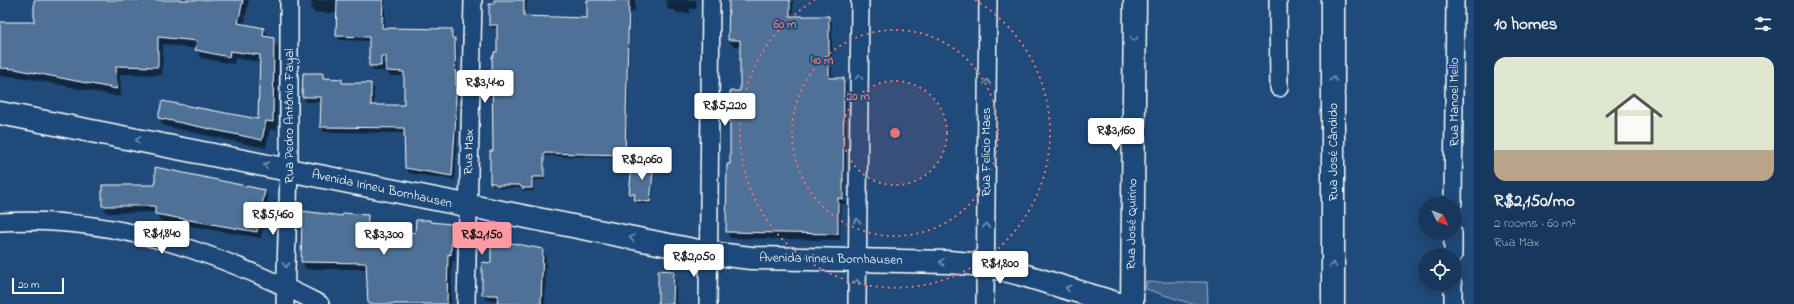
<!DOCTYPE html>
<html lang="en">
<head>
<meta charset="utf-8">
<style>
  :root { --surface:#17385c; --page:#203f62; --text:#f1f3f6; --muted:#9eacbb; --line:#365272; --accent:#ff9aa2 }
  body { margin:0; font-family:"Indie Flower",sans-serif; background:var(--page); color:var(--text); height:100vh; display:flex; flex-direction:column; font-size:15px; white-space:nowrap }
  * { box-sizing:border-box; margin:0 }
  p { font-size:13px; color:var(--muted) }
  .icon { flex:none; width:22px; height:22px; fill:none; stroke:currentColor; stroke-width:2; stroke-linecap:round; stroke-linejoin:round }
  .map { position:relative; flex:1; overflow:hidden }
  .side { display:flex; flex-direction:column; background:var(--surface); width:320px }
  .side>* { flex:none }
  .needle { width:26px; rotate:132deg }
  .buttons { position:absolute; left:1418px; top:196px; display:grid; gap:8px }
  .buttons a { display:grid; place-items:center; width:44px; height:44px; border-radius:50%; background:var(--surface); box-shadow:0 2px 10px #0003,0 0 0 1px var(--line); font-size:20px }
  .scale { position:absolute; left:12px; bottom:10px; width:52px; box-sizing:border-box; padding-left:4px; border:2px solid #fff; border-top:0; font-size:11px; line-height:14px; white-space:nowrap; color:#fff; -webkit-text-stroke:3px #1f4a7a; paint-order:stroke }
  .price { position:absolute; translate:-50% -34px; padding:0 9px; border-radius:4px; background:#fff; color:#222; font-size:13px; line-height:26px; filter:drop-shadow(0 1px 2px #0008) }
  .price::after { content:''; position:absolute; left:50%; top:24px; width:12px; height:9px; margin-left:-6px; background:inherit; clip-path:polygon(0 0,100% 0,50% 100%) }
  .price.active { background:var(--accent); color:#111 }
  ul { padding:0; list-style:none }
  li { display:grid; align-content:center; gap:8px; height:212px; padding:0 20px }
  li+li { border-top:1px solid var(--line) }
  li span { display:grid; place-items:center; height:124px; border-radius:12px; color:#555 }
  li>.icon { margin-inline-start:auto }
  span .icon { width:72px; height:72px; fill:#fffc; stroke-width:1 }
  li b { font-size:17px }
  h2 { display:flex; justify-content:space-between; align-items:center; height:48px; padding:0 20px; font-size:17px }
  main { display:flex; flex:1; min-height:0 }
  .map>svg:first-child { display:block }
  .green { fill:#3c618b; stroke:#9eb0c5 }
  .shadow { fill:#0007 }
  .building { fill:#507197; stroke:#fff }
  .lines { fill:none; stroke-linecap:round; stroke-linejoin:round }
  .minor-casing { stroke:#fff; stroke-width:20 }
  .secondary-casing { stroke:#fff; stroke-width:25 }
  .primary-casing { stroke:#fff; stroke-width:25 }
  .minor { stroke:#1f4a7a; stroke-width:17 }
  .secondary { stroke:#1f4a7a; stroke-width:22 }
  .primary { stroke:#1f4a7a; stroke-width:22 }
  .oneway { stroke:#7992af }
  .ring { fill:none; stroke:#e47373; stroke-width:2; stroke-dasharray:2 4 }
  .labels { text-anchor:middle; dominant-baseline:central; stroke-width:3.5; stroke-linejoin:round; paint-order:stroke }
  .street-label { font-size:13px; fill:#fff; stroke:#1f4a7a }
  .centre { fill:#e47373; stroke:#1f4a7a; stroke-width:2 }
  .ring-label { font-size:12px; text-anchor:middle; font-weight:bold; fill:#e47373; stroke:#1f4a7a; stroke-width:3.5; stroke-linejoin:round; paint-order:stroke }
</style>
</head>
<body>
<main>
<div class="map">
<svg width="1474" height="304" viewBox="0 0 1474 304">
  <rect width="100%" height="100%" fill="#1f4a7a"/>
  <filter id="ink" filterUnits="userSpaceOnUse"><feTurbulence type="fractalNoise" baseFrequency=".025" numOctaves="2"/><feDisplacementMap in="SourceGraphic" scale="8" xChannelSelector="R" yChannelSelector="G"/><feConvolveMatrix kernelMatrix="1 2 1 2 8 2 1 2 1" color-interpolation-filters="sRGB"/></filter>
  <g filter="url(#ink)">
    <!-- green -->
    <polygon class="green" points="1146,282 1207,282 1208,304 1192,304 1146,289"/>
    <!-- shadow -->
    <g class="shadow">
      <polygon points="35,0 249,0 244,25 264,29 269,37 273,39 278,47 277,130 270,129 266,148 164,126 159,118 259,120 261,62 235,58 234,64 201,58 196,49 163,44 162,75 120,74 121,97 20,77 0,76 0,24 35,23"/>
      <polygon points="312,0 385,0 385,29 452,30 457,44 458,119 455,180 409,173 406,167 405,133 324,132 321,127 322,102 306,102 304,97 322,74 325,79 342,80 344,84 371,84 374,89 374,106 405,106 405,76 390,76 387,71 387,60 384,60 384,71 373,71 370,65 370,41 340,40 337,35 338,13 314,13 311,7"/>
      <polygon points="495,0 527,0 526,17 588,19 588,0 635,0 635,12 630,12 626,158 545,156 545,180 534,180 533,191 524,191 523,188 499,188 498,186 493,186 491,183 494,152 498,28 492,28 490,25"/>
      <polygon points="666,0 696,0 697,9 690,9 690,13 676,13 675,10 668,10"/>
      <polygon points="730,0 793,0 793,17 829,17 832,23 832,79 843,79 847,85 845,204 841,204 840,240 730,238 727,232 728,165 731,165 741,92 741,46 733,46 729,40"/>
      <polygon points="653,165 655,168 651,204 637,203 636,196 632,196 630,194"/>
      <polygon points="264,190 268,197 261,238 160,221 156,212 107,213 103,206"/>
      <polygon points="368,216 372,223 371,227 416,234 430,221 431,224 452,225 456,232 455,261 452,261 451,304 369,304 367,269 306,269 302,262 343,217"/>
      <polygon points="543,250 546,256 545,304 498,304 499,301 486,300 483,294 492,264"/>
      <polygon points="673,272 676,277 676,303 683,304 659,304"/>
    </g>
    <!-- building -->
    <g class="building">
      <polygon points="34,0 243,0 238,23 264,28 263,36 274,38 273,122 266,121 262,140 158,118 162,101 258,119 260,55 230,51 229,57 195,50 197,41 158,37 158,67 116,66 117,89 15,69 0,68 0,22 34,22"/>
      <polygon points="337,0 383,0 382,28 452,29 452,38 455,38 456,114 452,176 405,168 404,128 320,127 321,97 302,97 303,73 323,73 323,78 342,79 342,83 371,83 371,105 404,105 404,72 386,71 386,56 381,56 381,66 369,66 369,37 336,36"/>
      <polygon points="494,0 524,0 524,16 587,18 587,0 629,0 625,155 544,153 544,177 532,177 532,188 522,188 520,185 496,185 495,183 490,183 490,151 493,151 492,56 494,56 494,52 497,52 497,25 489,25 489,4 494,4"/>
      <polygon points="729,0 790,0 790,16 829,16 829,78 844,78 843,199 838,198 838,234 726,232 727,164 730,164 730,91 740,91 740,40 728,40"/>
      <polygon points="632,163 654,164 650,202 634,200 635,194 629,194"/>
      <polygon points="155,167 265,190 257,232 155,214 155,206 102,206 102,185 155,185"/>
      <polygon points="302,211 342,216 343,213 368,215 368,225 415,233 416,220 430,220 430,222 452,224 451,255 448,254 447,304 368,304 366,263 301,262"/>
      <polygon points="491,239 543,249 541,304 497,304 498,295 482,295 482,262 491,263"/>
      <polygon points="658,270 674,271 673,304 658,304"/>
    </g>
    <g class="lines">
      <defs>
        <g id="minor">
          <polyline points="1278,0 1279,88"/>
          <polyline points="1453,203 1455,0"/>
          <path d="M0,222C115,215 219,253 320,304"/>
          <polyline points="1453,255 1453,233"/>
          <polyline points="285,304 289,170 289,0"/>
          <polyline points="466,304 473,0"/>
          <polyline points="708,304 711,0"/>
          <polyline points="857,304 860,0"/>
          <polyline points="985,304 988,0"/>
          <polyline points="1453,304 1453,285"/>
        </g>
        <g id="secondary">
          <polyline points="1132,304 1135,0"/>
          <polyline points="1333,304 1333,0"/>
        </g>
        <polyline id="primary" points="0,113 709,253 751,258 948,262 985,265 1020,274 1119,304"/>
      </defs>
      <!-- minor casing -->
      <use href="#minor" class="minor-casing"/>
      <!-- secondary casing -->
      <use href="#secondary" class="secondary-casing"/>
      <!-- primary casing -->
      <use href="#primary" class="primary-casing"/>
      <!-- minor -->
      <use href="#minor" class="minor"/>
      <!-- secondary -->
      <use href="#secondary" class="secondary"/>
      <!-- primary -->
      <use href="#primary" class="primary"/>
    </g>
    <!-- one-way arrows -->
    <defs><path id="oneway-chevron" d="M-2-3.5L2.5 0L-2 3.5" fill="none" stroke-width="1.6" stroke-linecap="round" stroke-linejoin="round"/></defs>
    <g class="oneway">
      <use href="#oneway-chevron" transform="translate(1134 39) rotate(91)"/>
      <use href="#oneway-chevron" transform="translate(859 77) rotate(-89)"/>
      <use href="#oneway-chevron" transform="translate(1333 79) rotate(-90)"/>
      <use href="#oneway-chevron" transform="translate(987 82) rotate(-90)"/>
      <use href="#oneway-chevron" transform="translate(138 140) rotate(-169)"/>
      <use href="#oneway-chevron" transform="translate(266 165) rotate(-169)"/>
      <use href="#oneway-chevron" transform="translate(857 221) rotate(-89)"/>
      <use href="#oneway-chevron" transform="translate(986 226) rotate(-90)"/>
      <use href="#oneway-chevron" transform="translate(632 238) rotate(-169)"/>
      <use href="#oneway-chevron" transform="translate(942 262) rotate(-178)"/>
      <use href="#oneway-chevron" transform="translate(286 265) rotate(92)"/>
      <use href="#oneway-chevron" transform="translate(1333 265) rotate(-90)"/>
      <use href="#oneway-chevron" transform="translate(857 282) rotate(-89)"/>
      <use href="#oneway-chevron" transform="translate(1068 288) rotate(-163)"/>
    </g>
  </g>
  <!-- distance rings -->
  <circle cx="895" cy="133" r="52" fill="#e47373" fill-opacity=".12"/>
  <g class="ring">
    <circle cx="895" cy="133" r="52"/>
    <circle cx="895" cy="133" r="103"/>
    <path d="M975 0A155 155 0 1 1 815 0"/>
  </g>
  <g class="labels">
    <!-- street labels -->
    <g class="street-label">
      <text transform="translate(1454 102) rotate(-90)">Rua Manoel Mello</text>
      <text transform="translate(289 116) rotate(-90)">Rua Pedro Antônio Fayal</text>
      <text transform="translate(469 152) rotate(-89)">Rua Max</text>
      <text transform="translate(986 152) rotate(-90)">Rua Felício Maes</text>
      <text transform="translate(1333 152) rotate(-90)">Rua José Cândido</text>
      <text transform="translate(382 189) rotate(12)">Avenida Irineu Bornhausen</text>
      <text transform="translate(1132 224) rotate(-89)">Rua José Quirino</text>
      <text transform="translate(831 259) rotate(1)">Avenida Irineu Bornhausen</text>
    </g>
  </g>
  <circle cx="895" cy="133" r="6" class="centre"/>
  <g class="ring-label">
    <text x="785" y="28">60 m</text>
    <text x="822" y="64">40 m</text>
    <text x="858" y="100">20 m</text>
  </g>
</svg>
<div class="buttons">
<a><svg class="needle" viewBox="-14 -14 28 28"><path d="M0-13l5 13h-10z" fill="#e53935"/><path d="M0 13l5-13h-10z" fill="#9eacbb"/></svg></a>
<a><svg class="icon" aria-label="locate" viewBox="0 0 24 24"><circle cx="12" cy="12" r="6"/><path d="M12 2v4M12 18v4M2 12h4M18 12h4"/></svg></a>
</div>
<div class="scale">20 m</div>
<b class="price" style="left:485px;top:104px">R$3,440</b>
<b class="price" style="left:725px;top:127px">R$5,220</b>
<b class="price" style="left:1116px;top:152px">R$3,160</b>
<b class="price" style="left:642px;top:181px">R$2,060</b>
<b class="price" style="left:273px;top:236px">R$5,460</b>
<b class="price" style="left:162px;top:255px">R$1,840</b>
<b class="price" style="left:384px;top:256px">R$3,300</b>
<b class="price active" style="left:482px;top:256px">R$2,150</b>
<b class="price" style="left:694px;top:278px">R$2,050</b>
<b class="price" style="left:1000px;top:285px">R$1,800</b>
</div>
<section class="side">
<h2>10 homes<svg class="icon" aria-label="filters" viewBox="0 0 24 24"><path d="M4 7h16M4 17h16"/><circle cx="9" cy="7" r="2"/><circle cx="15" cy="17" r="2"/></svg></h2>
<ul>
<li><span style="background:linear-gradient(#dfe7d0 75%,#b9a48a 0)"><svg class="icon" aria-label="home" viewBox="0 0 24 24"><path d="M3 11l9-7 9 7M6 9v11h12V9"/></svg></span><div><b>R$2,150/mo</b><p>2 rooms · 60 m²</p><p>Rua Max</p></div></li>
</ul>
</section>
</main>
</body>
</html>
